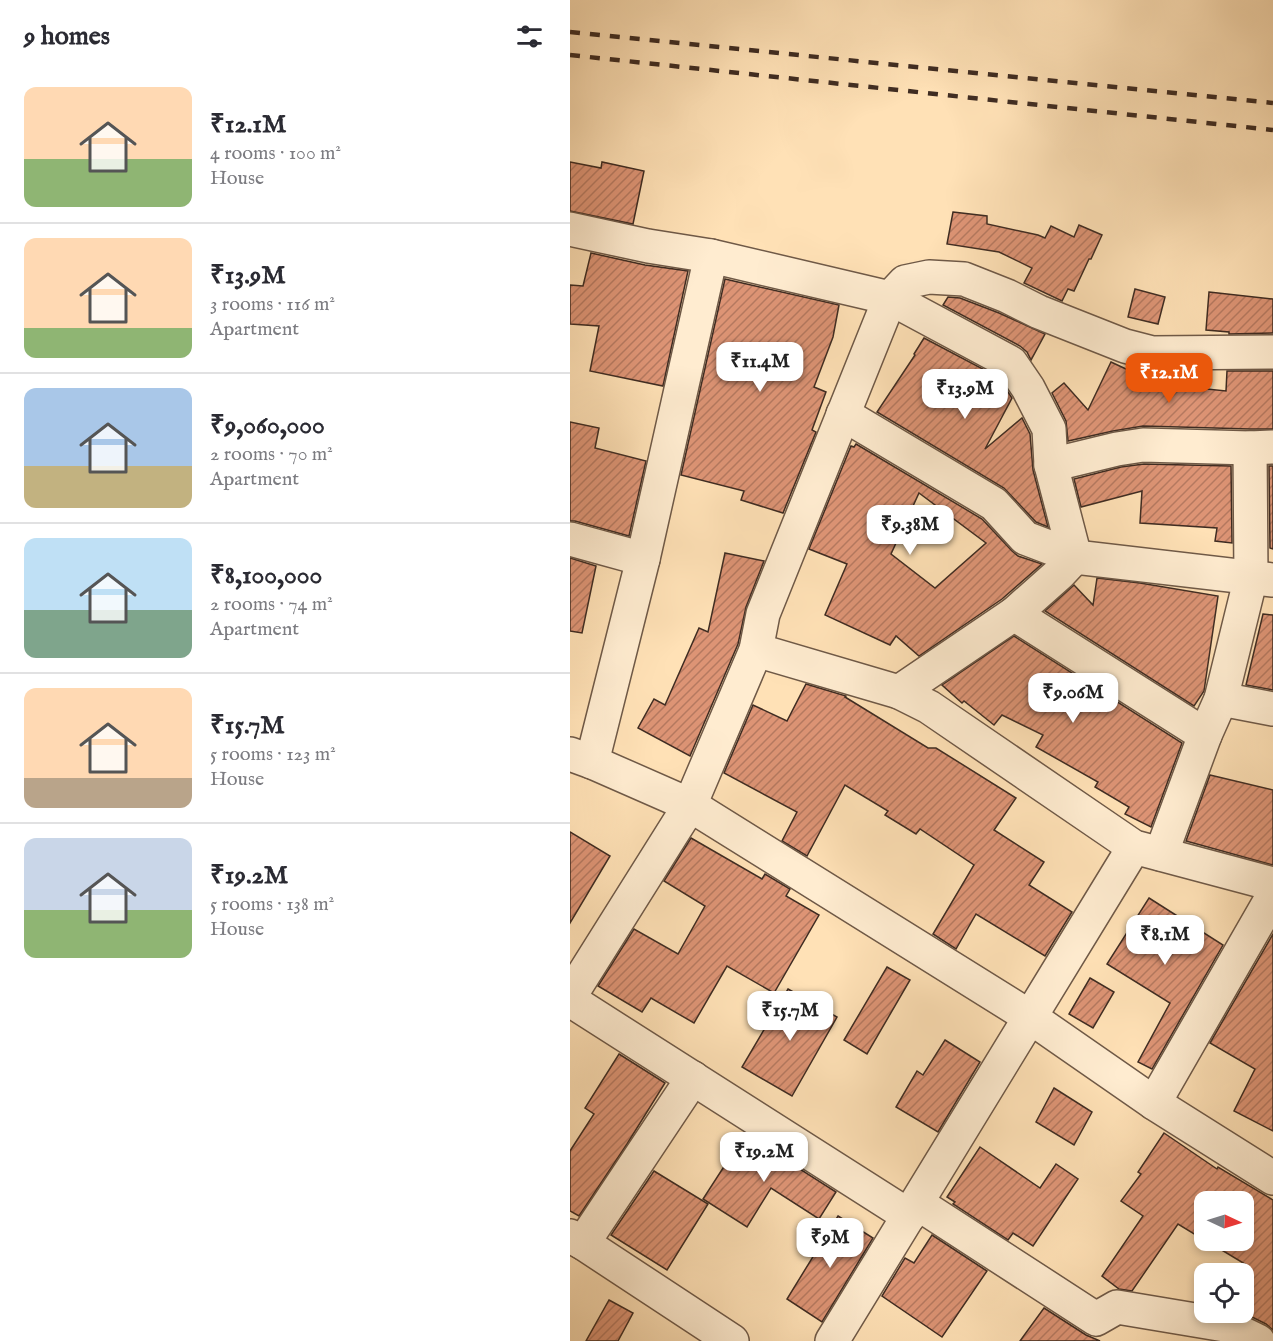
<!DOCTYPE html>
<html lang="en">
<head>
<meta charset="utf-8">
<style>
  :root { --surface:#fff; --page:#f2f2f3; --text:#2b2b33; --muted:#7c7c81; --line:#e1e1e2; --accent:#ea580c }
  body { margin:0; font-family:"IM FELL English",serif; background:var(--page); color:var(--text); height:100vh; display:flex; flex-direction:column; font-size:22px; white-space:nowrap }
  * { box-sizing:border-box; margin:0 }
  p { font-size:20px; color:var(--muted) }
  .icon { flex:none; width:33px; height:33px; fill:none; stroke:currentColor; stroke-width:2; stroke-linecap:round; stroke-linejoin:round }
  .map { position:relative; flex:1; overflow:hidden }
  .panel { display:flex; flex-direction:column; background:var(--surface); width:570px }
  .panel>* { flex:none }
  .needle { width:39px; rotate:94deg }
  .tools { position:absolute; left:624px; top:1191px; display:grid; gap:12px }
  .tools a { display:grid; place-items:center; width:60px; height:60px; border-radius:12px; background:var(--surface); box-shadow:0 3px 9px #0003; font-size:30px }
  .price { position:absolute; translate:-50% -51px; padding:0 14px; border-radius:12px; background:#fff; color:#222; font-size:20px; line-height:39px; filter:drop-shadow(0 2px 3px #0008) }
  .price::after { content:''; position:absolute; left:50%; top:36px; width:18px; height:14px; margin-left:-9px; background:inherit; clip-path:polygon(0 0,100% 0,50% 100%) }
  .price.selected { background:var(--accent); color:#fff }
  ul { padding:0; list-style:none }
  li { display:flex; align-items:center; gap:18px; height:150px; padding:0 24px }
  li+li { border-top:2px solid var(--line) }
  li span { display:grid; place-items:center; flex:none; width:168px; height:120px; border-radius:12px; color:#555 }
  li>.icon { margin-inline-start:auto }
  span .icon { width:72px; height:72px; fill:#fffc; stroke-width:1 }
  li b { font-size:26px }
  h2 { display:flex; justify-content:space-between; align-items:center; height:72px; padding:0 24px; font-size:26px }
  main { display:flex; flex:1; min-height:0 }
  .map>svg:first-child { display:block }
  .building { fill:url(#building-hatch); stroke:#3f2c22; stroke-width:1.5; fill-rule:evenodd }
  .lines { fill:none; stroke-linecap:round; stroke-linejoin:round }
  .minor-casing { stroke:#6f5947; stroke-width:36 }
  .minor { stroke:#ffecd0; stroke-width:33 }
  .rail { stroke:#3f2c22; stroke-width:4.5; stroke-dasharray:10 10; stroke-linecap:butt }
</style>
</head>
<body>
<main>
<section class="panel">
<h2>9 homes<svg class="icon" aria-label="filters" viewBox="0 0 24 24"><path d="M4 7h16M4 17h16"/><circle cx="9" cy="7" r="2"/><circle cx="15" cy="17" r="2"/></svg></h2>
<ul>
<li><span style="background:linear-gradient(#ffd9b3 60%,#8fb573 0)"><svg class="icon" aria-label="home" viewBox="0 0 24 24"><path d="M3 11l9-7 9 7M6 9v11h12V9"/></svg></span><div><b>₹12.1M</b><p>4 rooms · 100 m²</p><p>House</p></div></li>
<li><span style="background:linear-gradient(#ffd9b3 75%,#8fb573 0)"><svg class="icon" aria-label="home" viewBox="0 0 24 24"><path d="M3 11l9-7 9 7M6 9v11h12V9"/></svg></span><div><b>₹13.9M</b><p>3 rooms · 116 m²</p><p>Apartment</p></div></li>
<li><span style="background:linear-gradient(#a9c7e8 65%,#c2b280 0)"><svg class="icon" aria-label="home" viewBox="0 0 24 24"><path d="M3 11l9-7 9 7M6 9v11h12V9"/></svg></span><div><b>₹9,060,000</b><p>2 rooms · 70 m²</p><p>Apartment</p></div></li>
<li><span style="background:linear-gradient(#bfe0f5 60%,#7fa58c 0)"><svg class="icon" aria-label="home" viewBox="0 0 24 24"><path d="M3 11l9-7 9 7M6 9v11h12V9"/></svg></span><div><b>₹8,100,000</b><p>2 rooms · 74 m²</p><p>Apartment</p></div></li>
<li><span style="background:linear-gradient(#ffd9b3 75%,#b9a48a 0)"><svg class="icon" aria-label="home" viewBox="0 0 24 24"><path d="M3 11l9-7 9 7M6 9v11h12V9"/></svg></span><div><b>₹15.7M</b><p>5 rooms · 123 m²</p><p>House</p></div></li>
<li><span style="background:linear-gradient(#c9d6e8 60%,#8fb573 0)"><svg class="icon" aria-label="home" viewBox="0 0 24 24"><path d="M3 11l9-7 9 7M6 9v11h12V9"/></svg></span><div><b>₹19.2M</b><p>5 rooms · 138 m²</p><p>House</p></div></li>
</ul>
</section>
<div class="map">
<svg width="703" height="1341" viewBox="0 0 703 1341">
  <defs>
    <pattern id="building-hatch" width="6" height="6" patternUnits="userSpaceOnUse" patternTransform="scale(1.5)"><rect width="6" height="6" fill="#dd9475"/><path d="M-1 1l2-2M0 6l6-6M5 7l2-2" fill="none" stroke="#b57960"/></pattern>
  </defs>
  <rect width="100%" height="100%" fill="#ffe1b6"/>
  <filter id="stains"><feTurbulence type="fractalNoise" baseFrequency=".00333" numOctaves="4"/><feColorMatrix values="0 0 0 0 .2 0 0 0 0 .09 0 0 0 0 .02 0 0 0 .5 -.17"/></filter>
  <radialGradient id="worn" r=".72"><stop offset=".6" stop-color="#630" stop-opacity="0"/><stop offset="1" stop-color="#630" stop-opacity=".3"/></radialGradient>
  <!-- building -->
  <g class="building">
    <polygon points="0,162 31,168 32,162 74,171 63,224 0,211"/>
    <polygon points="383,212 417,216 417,224 468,235 475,238 481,226 504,237 509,225 532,235 521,259 519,259 504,291 498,289 492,301 454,283 462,268 429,252 377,244"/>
    <polygon points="21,253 75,265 118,271 93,386 20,371 29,326 0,324 0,285 13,286"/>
    <polygon points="155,279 269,305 263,337 244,387 256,392 242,430 246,432 213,513 171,500 174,491 111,475"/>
    <polygon points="565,289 595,297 588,324 558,317"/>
    <polygon points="639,292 703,299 703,333 659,334 659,332 636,330"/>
    <polygon points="378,297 390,298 429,313 475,334 461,360 457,352 450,346 373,305"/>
    <polygon points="354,338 428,377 442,398 415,449 452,418 460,434 463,470 478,527 466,522 434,488 307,412 345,355 344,354"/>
    <polygon points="541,362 588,384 656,391 657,371 703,371 703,429 680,429 573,426 543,431 498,441 496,421 482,393 494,383 518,410"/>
    <polygon points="0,422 29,428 25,448 76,461 59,536 5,521 0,521"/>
    <path d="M286,444L412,519L442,551L448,556L472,564L432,599L349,656L326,636L320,645L255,615L277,564L239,549L281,446L284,447ZM349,493L416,543L365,588L321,554Z"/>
    <polygon points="574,464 661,466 662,543 645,541 647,528 570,523 572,491 511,507 504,479 551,467"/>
    <polygon points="699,466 703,466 703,549 700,548"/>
    <polygon points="155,553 194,561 176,607 168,644 120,756 68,728 84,699 95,705 129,628 138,632"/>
    <polygon points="0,558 26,566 12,633 0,631"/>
    <polygon points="527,578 570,583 648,596 634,691 624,706 475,611 504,585 523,605"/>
    <polygon points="693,614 703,615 703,690 676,685"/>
    <polygon points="444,636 612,743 581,827 555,814 559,807 525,787 528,782 466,747 473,735 432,715 424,725 394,701 392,703 372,685"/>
    <polygon points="236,684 276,696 275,697 358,748 366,748 446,798 424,830 474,862 459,885 502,912 475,956 406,914 386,949 363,934 404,865 350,829 346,834 315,815 318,811 275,785 237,856 212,841 227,812 154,773 183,705 217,721"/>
    <polygon points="640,775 703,790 703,865 616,841"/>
    <polygon points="0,832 40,856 0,923"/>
    <polygon points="121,838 192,879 195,874 220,889 216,896 249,915 204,993 157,966 124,1023 81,998 72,1012 28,986 64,929 108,954 135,906 94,881"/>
    <polygon points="579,898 653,945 582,1069 568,1062 600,1003 537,964"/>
    <polygon points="703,934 703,1131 664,1111 685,1069 640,1043"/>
    <polygon points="317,967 340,980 297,1054 274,1040"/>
    <polygon points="520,978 544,992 523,1028 499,1014"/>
    <polygon points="218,989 267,1017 222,1096 172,1067"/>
    <polygon points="375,1040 410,1062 368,1132 326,1107 347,1071 353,1075"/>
    <polygon points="49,1054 95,1083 57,1144 9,1216 0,1211 0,1151 24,1114 15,1108"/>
    <polygon points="484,1088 522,1112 504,1145 466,1122"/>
    <polygon points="594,1133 647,1169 648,1167 703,1200 703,1330 696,1324 672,1312 674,1312 674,1274 669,1274 675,1264 635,1240 674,1240 674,1202 634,1202 634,1240 608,1224 562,1291 549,1289 532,1276 573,1216 551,1201 571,1174 568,1172"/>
    <polygon points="175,1134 266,1192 249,1219 201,1188 177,1227 133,1199"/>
    <polygon points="410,1147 470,1188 486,1164 508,1179 463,1246 443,1233 438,1240 383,1204 385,1202 377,1197"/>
    <polygon points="84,1171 138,1204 97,1270 41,1235"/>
    <polygon points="268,1216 303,1238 252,1322 217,1299"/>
    <polygon points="362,1235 417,1271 372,1337 312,1296 335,1258 344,1263"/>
    <polygon points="39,1300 63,1313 48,1341 16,1341"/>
    <polygon points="474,1308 516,1335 530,1341 450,1341"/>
  </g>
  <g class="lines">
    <defs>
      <g id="minor">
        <polyline points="0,229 78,246 141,256 320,298 441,363 458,388 479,429 481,465 505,557"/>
        <polyline points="273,414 424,504 455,538 505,557 703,580"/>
        <polyline points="481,465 547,449 573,445 680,448 702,447"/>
        <polyline points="0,539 73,559"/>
        <polyline points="444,614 635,735 591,854"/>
        <polyline points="186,650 329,692 444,614 489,574 505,557"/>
        <polyline points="329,692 359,707 564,847 703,884"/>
        <polyline points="651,699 703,709"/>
        <polyline points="635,735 651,699 681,577 680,448"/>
        <polyline points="0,754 22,762 120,805 460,1017 584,1103 703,1178"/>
        <polyline points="22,762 73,559 141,256"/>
        <polyline points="0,996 120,805 186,650 193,614 320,298 335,282 359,277 394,279 437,296 469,312 555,346 582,353 703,352"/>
        <polyline points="0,1000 339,1216"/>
        <polyline points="584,1103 703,896"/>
        <polyline points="347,1203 526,1319 547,1307 655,1325 688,1341"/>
        <polyline points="0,1236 13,1243 162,1341"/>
        <polyline points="13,1243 123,1078"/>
        <polyline points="262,1341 564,847"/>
      </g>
    </defs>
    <!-- minor casing -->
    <use href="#minor" class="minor-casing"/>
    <!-- minor -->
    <use href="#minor" class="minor"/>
    <!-- rail -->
    <g class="rail">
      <polyline points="0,32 703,103"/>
      <polyline points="0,55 703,130"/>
    </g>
  </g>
  <rect width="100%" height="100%" filter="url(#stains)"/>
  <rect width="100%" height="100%" fill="url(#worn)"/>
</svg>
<div class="tools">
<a><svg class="needle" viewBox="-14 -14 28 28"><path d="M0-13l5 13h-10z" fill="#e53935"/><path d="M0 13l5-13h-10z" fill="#7c7c81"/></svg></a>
<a><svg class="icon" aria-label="locate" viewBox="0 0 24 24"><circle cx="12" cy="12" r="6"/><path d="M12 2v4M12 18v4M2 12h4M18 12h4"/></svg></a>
</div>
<b class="price" style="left:190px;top:393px">₹11.4M</b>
<b class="price selected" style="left:599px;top:404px">₹12.1M</b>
<b class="price" style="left:395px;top:420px">₹13.9M</b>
<b class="price" style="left:340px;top:556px">₹9.38M</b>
<b class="price" style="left:503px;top:724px">₹9.06M</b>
<b class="price" style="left:595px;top:966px">₹8.1M</b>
<b class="price" style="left:220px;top:1042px">₹15.7M</b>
<b class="price" style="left:194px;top:1183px">₹19.2M</b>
<b class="price" style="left:260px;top:1269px">₹9M</b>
</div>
</main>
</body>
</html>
